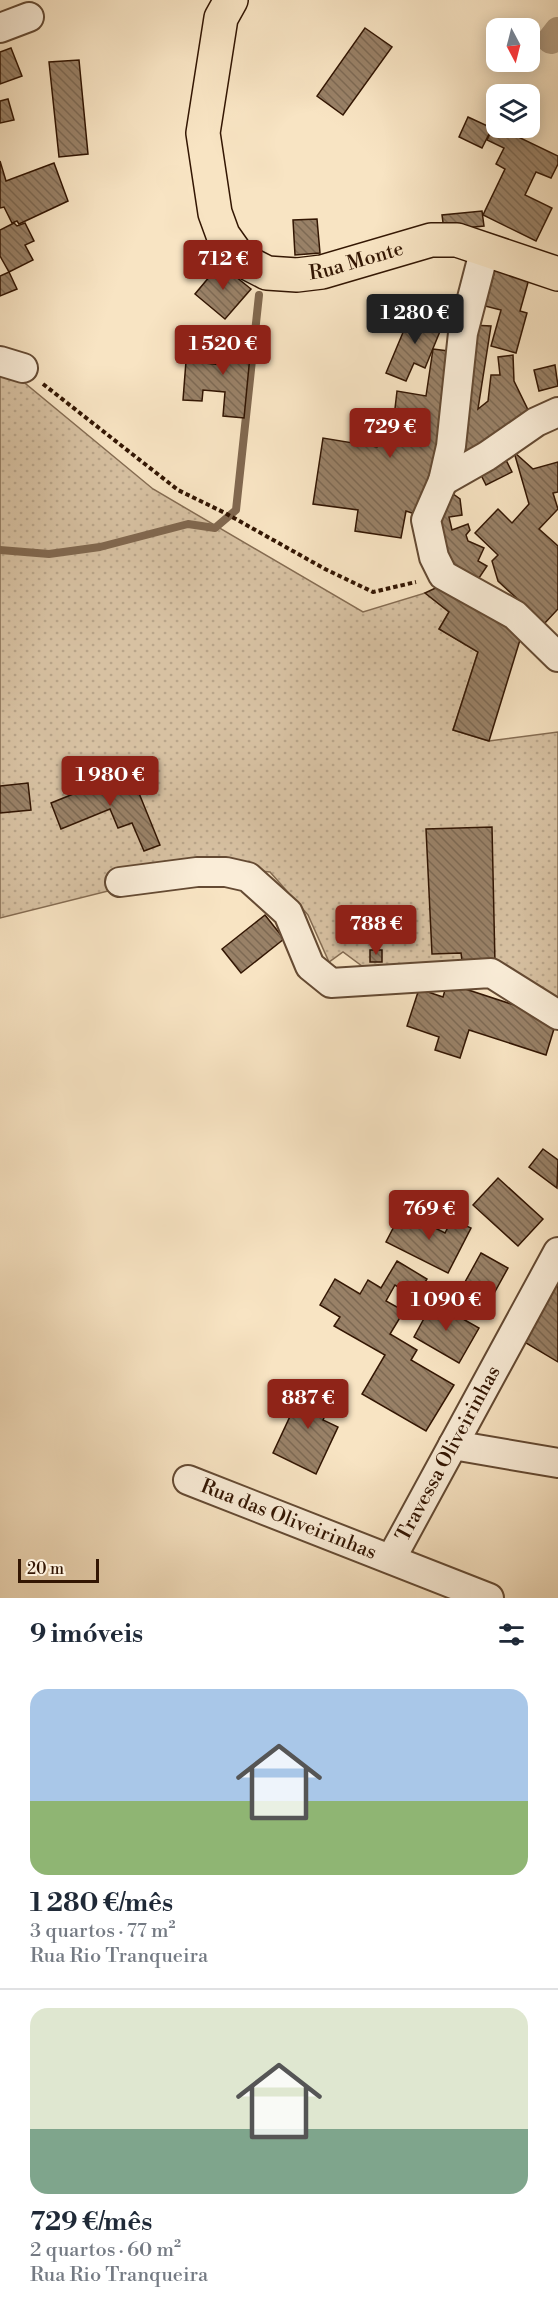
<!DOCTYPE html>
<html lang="pt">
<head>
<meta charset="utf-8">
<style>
  :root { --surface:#fff; --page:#f2f2f3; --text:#1f2937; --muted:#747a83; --line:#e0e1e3; --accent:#8f2418 }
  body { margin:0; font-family:"Libre Bodoni",serif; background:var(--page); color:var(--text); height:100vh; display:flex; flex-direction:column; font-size:22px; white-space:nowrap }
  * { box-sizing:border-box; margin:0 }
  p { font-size:20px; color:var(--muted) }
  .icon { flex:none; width:33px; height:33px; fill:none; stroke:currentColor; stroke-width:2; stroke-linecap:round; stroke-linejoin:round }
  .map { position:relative; height:1598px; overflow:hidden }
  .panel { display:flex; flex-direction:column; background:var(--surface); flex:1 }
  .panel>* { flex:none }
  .needle { width:39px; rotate:173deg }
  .buttons { position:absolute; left:486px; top:18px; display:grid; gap:12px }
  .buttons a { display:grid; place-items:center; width:54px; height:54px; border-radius:12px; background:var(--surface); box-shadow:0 3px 15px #0003; font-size:30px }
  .scale { position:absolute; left:18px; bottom:15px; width:81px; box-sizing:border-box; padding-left:6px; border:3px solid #331603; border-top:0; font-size:16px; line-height:21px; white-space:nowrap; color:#331603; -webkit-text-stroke:4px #faedd8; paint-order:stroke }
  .price { position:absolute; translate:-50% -51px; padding:0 14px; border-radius:6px; background:var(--accent); color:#fff; font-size:20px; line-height:39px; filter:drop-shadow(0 2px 3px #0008) }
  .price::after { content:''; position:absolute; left:50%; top:36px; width:18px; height:14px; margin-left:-9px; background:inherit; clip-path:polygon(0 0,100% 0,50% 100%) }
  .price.current { background:#222; color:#fff }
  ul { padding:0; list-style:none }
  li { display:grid; align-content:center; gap:12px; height:318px; padding:0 30px }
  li+li { border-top:2px solid var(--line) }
  li span { display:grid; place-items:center; height:186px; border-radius:18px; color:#555 }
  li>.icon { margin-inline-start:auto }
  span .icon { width:108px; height:108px; fill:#fffc; stroke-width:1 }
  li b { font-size:26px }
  h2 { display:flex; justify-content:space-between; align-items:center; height:72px; padding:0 30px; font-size:26px }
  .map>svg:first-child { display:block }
  .grass { fill:url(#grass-dots); stroke:#856c52; stroke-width:1.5 }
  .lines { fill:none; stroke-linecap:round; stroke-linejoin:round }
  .stream { stroke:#81684f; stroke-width:8 }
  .canal { stroke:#b59e82; stroke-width:28 }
  .building { fill:url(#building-back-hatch); stroke:#331603; stroke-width:1.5 }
  .minor-casing { stroke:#644a33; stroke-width:32 }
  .major-casing { stroke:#331603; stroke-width:36 }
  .path { stroke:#331603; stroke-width:4; stroke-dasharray:4.5 3; stroke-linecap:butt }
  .minor { stroke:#faedd8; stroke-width:28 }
  .major { stroke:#f8e4c3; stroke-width:33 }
  .labels { text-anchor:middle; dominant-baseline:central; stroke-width:4.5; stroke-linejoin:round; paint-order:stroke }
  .street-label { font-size:20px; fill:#331603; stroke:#faedd8 }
</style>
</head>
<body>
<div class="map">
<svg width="558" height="1598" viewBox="0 0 558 1598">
  <defs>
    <pattern id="grass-dots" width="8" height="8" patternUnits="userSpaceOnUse" patternTransform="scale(1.5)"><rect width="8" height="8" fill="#d7c1a2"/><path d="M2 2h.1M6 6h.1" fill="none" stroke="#b9a58a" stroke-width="1.8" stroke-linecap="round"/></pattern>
    <pattern id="building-back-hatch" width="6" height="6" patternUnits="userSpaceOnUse" patternTransform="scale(1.5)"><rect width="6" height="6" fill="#998167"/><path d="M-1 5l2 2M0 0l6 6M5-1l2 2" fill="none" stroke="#7d6953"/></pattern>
  </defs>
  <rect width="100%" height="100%" fill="#f8e4c3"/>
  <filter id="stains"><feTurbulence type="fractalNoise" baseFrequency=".00333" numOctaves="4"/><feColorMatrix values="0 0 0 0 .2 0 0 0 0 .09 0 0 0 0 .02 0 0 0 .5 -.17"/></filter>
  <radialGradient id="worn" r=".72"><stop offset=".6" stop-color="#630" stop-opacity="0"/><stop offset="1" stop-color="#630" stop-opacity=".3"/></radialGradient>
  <!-- grass -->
  <polygon class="grass" points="0,374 15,375 153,489 363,612 425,593 449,612 439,629 478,652 453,730 489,741 558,732 558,1006 495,964 366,969 343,952 329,962 308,915 270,872 208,866 0,918"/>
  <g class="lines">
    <!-- stream -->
    <polyline class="stream" points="0,550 49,554 100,547 188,524 215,528 236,510 259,295"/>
    <!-- canal -->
    <polyline class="canal" points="551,40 558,31"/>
  </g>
  <!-- building -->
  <g class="building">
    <polygon points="365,28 392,47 343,115 317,96"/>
    <polygon points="11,48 22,76 0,84 0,52"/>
    <polygon points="79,60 88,154 59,157 49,62"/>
    <polygon points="8,99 14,120 0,123 0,101"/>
    <polygon points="468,117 492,128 482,148 459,137"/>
    <polygon points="496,121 496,128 518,128 514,135 558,156 558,164 551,178 536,172 525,195 552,208 536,241 483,215 505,169 496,164 504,148 487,140"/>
    <polygon points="0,161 6,181 54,163 68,201 19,224 17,221 12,223 4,207 0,208"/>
    <polygon points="482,211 484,226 444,230 442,215"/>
    <polygon points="317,219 320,253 295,255 293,220"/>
    <polygon points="14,223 17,226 25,223 34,241 25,245 33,260 9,272 0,256 0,230"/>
    <polygon points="220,264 251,289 225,319 195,294"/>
    <polygon points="495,270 529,279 520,311 527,313 516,353 491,346 501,310 485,306"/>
    <polygon points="9,272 17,289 0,296 0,276"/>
    <polygon points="412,311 443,324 425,368 414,363 406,381 386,373"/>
    <polygon points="470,325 491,326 478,409 488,401 491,375 500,375 498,357 513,355 514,381 532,418 455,461"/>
    <polygon points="206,329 220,331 217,348 204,346"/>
    <polygon points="225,333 252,335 244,418 223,416 225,392 203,390 202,401 183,400 186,361 222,365"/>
    <polygon points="433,349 456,352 443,437 421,516 406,511 401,538 355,531 358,510 313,504 323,438 377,447 382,415 394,417 397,391 426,396"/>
    <polygon points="555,365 558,386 539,391 534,370"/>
    <polygon points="502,452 512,472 486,485 476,465"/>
    <polygon points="514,452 533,469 558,462 558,492 553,493 558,509 539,529 558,546 558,609 544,624 498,581 492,561 498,555 475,533 498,509 512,523 529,504"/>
    <polygon points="449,491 460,499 462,515 449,517 452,530 468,524 470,530 466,535 468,541 484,548 478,561 487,566 473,587 441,560 436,506"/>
    <polygon points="446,583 520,628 520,640 489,741 453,730 478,652 439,629 449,612 425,593"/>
    <polygon points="130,771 160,845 144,851 132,823 118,828 110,809 61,829 51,803"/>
    <polygon points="28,783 31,810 0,813 0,786"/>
    <polygon points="492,827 495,964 463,968 461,953 432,954 426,829"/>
    <polygon points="265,915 284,939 241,973 222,949"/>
    <rect x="370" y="950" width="12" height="12"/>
    <polygon points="447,983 557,1019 546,1055 469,1030 460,1058 435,1050 439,1037 407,1026 419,989 443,997"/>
    <polygon points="543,1149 558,1160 557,1188 529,1167"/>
    <polygon points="498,1178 543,1219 518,1246 473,1205"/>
    <polygon points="402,1211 445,1233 452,1219 471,1228 448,1273 386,1242"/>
    <polygon points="481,1253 508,1268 492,1297 465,1282"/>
    <polygon points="397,1261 427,1279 416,1298 395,1285 386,1301 404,1311 390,1334 417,1350 411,1360 454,1385 426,1431 362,1394 385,1355 334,1326 340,1317 320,1305 335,1279 360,1294 368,1280 381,1288"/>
    <polygon points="558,1266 558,1362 521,1340"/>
    <polygon points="433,1302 479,1328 459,1363 414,1337"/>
    <polygon points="306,1382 335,1395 323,1420 338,1427 316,1474 273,1453"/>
  </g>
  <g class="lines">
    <defs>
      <g id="minor">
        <polyline points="0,28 29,17"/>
        <polyline points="485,248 463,333 451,446 443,481 426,520 434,557 443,575 515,615 558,657"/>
        <polyline points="0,361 23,368"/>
        <polyline points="443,481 487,456 536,422 558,412"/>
        <polyline points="120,882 197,872 226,872 248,877 288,913 310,966 331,983 491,973 558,1015"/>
        <polyline points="453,1445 558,1463"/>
        <path id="s1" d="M188,1480L489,1598"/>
        <path id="s2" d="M391,1559L558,1252"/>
      </g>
      <g id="major">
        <path id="s3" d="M231,0L221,18L203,133L215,213L223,235L240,259L267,273L297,275L322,272L431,240H457L558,274"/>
      </g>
    </defs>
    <!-- minor casing -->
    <use href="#minor" class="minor-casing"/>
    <!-- major casing -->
    <use href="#major" class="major-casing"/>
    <!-- path -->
    <polyline class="path" points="43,384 178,490 225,513 325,569 373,592 416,582"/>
    <!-- minor -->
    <use href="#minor" class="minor"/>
    <!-- major -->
    <use href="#major" class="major"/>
  </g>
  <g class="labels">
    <!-- street labels -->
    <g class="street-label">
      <text stroke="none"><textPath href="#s3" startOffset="392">Rua Monte</textPath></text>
      <text stroke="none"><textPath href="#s2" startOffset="120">Travessa Oliveirinhas</textPath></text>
      <text stroke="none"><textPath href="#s1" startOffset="108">Rua das Oliveirinhas</textPath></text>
    </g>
  </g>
  <rect width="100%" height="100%" filter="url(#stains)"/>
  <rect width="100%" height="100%" fill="url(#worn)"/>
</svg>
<div class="buttons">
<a><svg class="needle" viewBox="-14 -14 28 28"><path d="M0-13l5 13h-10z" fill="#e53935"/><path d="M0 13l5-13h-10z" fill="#747a83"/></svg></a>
<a><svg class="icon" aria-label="layers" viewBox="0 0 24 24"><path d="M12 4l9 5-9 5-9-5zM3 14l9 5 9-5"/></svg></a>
</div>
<div class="scale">20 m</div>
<b class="price" style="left:223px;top:291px">712 €</b>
<b class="price current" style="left:415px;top:345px">1 280 €</b>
<b class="price" style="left:223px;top:376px">1 520 €</b>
<b class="price" style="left:390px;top:459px">729 €</b>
<b class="price" style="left:110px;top:807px">1 980 €</b>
<b class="price" style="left:376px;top:956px">788 €</b>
<b class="price" style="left:429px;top:1241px">769 €</b>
<b class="price" style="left:446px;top:1332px">1 090 €</b>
<b class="price" style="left:308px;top:1430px">887 €</b>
</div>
<section class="panel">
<h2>9 imóveis<svg class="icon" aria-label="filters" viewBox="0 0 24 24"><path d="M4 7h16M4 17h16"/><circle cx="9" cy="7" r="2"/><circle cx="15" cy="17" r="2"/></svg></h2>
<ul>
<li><span style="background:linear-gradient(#a9c7e8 60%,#8fb573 0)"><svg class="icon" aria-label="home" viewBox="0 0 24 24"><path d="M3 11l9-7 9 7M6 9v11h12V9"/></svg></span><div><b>1 280 €/mês</b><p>3 quartos · 77 m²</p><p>Rua Rio Tranqueira</p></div></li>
<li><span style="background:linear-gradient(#dfe7d0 65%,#7fa58c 0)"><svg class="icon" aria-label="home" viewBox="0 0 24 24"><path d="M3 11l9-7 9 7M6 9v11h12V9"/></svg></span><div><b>729 €/mês</b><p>2 quartos · 60 m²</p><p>Rua Rio Tranqueira</p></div></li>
</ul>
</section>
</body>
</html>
